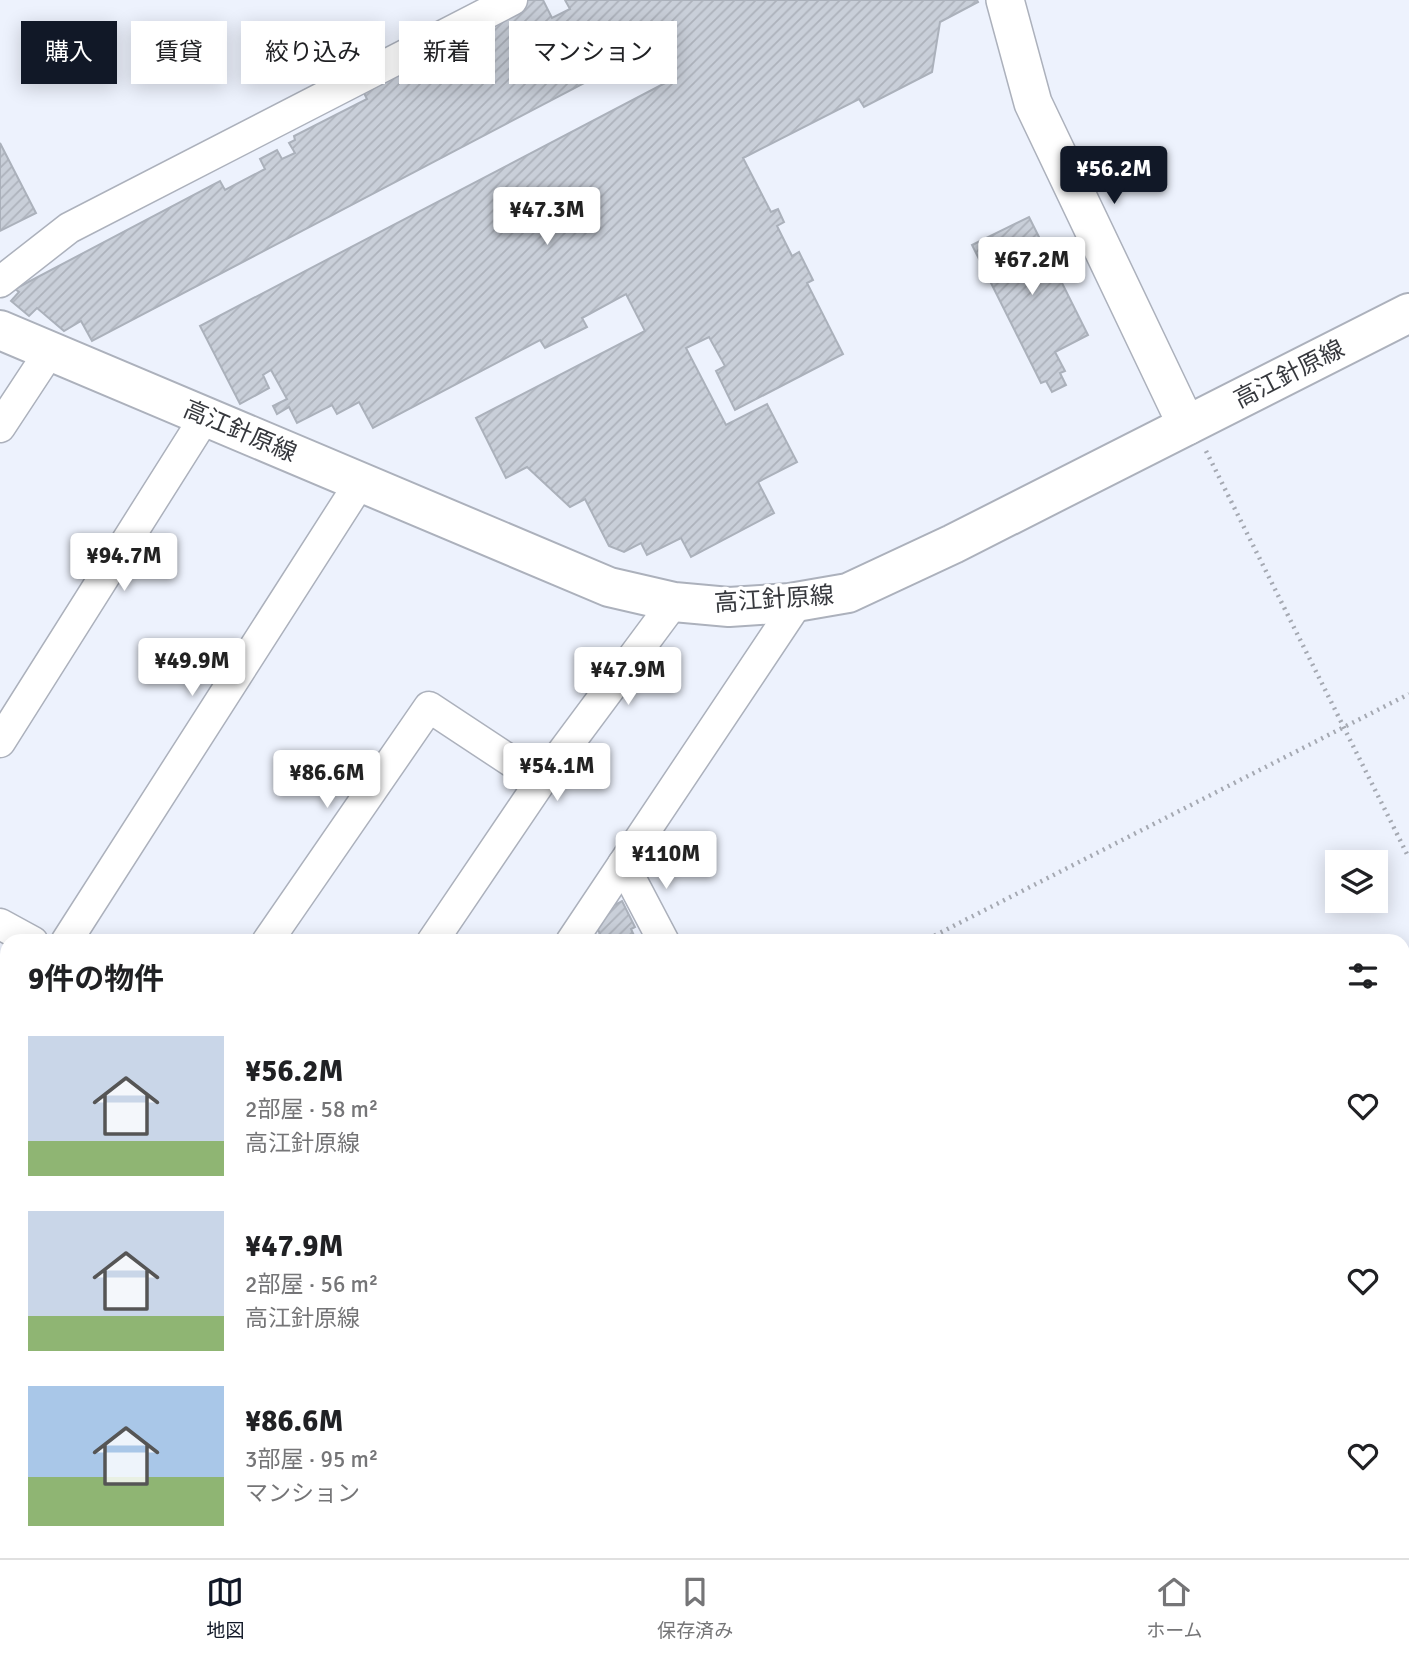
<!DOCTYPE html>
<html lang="ja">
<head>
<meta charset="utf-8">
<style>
  :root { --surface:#fff; --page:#f2f2f2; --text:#202124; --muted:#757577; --line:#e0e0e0; --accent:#111827 }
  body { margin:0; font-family:Signika,"Noto Sans JP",sans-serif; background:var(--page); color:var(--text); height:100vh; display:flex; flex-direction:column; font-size:26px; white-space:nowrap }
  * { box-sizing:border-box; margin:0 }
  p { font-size:23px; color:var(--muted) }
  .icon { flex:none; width:38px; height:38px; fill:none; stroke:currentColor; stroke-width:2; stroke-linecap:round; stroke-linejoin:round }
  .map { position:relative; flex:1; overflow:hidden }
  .side { position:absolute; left:0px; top:934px; width:1410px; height:625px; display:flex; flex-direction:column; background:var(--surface); border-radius:21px 21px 0 0; box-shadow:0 4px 18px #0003 }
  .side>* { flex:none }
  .hud { position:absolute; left:21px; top:21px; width:700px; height:63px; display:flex; gap:14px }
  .controls { position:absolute; left:1325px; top:850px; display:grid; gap:14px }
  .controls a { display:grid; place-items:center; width:63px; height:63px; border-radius:0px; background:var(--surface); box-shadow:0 4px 18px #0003; font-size:35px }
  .price { position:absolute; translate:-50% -60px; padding:0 16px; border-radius:7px; background:#fff; color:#222; font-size:23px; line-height:46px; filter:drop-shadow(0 2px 4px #0008) }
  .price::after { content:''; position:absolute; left:50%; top:42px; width:21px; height:16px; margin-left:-10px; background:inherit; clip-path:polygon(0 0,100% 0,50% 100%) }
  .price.on { background:var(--accent); color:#fff }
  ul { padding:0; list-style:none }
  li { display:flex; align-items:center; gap:21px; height:175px; padding:0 28px }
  li span { display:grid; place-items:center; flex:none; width:196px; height:140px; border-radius:0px; color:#555 }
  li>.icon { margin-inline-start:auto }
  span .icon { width:84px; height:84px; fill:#fffc; stroke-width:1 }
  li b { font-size:30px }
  h2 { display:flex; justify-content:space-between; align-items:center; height:84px; padding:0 28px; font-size:30px }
  .tag { padding:0 24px; border-radius:0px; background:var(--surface); box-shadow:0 4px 18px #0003; font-size:24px; line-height:63px }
  .tag.on { background:var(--accent); color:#fff }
  .menu { display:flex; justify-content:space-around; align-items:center; height:98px; border-top:2px solid var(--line); background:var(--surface); font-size:19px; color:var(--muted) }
  .menu a { display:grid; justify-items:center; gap:4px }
  .menu .on { color:var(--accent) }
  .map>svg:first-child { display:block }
  .building { fill:url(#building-hatch); stroke:#abb1bb; stroke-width:2 }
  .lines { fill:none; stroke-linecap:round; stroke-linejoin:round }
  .minor-casing { stroke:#acb1bc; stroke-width:33 }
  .tertiary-casing { stroke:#acb1bc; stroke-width:40 }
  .secondary-casing { stroke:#acb1bc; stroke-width:42 }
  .path { stroke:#a5a9b2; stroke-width:4.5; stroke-dasharray:2 5; stroke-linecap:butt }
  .minor { stroke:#fff; stroke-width:30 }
  .tertiary { stroke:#fff; stroke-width:37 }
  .secondary { stroke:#fff; stroke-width:38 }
  .labels { text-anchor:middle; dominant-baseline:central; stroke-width:7; stroke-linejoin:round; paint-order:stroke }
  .street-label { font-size:24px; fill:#36383d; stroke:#fff }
</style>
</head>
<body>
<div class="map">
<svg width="1409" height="1558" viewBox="0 0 1409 1558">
  <defs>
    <pattern id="building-hatch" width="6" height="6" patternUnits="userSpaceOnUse" patternTransform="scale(1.75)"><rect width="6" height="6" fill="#c9cfd9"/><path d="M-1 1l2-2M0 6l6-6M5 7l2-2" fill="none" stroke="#adb2bb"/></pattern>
  </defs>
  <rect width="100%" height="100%" fill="#edf2fd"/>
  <!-- building -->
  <g class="building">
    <polygon points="524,0 543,0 552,18 570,9 565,0 977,0 978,2 940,22 932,72 864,107 859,99 743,158 771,212 778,209 784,222 777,226 792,256 799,252 813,280 807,283 843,354 735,410 716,371 725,366 709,337 686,348 726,425 767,404 797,462 758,482 774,513 691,557 681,538 647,555 641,543 624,552 609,546 585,499 570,507 527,467 506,478 476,418 645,331 626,294 582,318 587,327 545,348 540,340 373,428 359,402 337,414 332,405 297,423 289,407 277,414 273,406 287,399 271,370 263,375 269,388 240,404 200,326 669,81 651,48 92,341 81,321 64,331 37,308 29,316 11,301 19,292 15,289 220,181 225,190 265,169 260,159 277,150 282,159 295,153 289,143 295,140 294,136 367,99 360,85"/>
    <polygon points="0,143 36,213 0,231"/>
    <polygon points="1029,217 1088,335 1055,352 1065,371 1060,373 1066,385 1052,392 1046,381 1041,383 972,245"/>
    <polygon points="622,901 635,927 631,929 637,942 585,942 600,934 596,925 603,911"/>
  </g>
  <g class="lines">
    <defs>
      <g id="minor">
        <polyline points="0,282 69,228 512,0"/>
        <polyline points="0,427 50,351"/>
        <polyline points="0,742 205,417"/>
        <polyline points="541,781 674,602"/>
        <polyline points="623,864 664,942"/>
        <polyline points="0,924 33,942"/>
        <polyline points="66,942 361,481"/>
        <polyline points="267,942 429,707 541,781 432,942"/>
        <polyline points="571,942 798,602"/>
        <polyline points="0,1045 7,1034"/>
        <polyline points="0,1337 7,1326"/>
      </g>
      <polyline id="tertiary" points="1005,0 1033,103 1187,426"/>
      <polyline id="secondary" points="0,330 609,587 674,602 729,607 790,603 848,593 953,544 1409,313"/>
    </defs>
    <!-- minor casing -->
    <use href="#minor" class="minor-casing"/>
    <!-- tertiary casing -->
    <use href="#tertiary" class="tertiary-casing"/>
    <!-- secondary casing -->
    <use href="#secondary" class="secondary-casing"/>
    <!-- path -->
    <g class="path">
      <polyline points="1206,451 1409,858"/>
      <polyline points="922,942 1409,694"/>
      <polyline points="1404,1092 1409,1089"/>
      <polyline points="0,1494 7,1499"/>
      <polyline points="1404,1502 1409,1499"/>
      <polyline points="151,1552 161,1558"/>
      <polyline points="963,1552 966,1558"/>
      <polyline points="1292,1558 1304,1552"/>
    </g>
    <!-- minor -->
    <use href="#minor" class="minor"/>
    <!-- tertiary -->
    <use href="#tertiary" class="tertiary"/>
    <!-- secondary -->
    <use href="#secondary" class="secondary"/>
  </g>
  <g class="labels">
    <!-- street labels -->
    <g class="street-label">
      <text transform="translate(1289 374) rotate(-27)">高江針原線</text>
      <text transform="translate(240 431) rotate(23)">高江針原線</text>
      <text transform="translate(774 599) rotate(-4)">高江針原線</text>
    </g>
  </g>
</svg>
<div class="controls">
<a><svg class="icon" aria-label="layers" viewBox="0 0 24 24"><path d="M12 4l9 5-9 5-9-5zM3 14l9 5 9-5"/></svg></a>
</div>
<b class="price on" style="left:1114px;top:206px">¥56.2M</b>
<b class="price" style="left:547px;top:247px">¥47.3M</b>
<b class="price" style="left:1032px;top:297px">¥67.2M</b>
<b class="price" style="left:124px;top:593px">¥94.7M</b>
<b class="price" style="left:192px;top:698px">¥49.9M</b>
<b class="price" style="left:628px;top:707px">¥47.9M</b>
<b class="price" style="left:557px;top:803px">¥54.1M</b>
<b class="price" style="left:327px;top:810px">¥86.6M</b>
<b class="price" style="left:666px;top:891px">¥110M</b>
<div class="hud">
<a class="tag on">購入</a>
<a class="tag">賃貸</a>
<a class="tag">絞り込み</a>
<a class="tag">新着</a>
<a class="tag">マンション</a>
</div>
<section class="side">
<h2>9件の物件<svg class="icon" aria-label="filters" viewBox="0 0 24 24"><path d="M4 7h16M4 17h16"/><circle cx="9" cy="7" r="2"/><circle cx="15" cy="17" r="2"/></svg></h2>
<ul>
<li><span style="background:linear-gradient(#c9d6e8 75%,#8fb573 0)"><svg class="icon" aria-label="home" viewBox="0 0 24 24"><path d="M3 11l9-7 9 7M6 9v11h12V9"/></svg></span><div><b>¥56.2M</b><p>2部屋 · 58 m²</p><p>高江針原線</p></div><svg class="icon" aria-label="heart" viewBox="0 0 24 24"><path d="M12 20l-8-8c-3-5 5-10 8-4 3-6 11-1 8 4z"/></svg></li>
<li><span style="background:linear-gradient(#c9d6e8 75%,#8fb573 0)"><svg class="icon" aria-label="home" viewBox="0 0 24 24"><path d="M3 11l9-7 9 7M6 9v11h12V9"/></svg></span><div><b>¥47.9M</b><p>2部屋 · 56 m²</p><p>高江針原線</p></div><svg class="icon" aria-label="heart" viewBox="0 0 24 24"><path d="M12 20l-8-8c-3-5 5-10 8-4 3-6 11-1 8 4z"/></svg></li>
<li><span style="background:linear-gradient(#a9c7e8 65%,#8fb573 0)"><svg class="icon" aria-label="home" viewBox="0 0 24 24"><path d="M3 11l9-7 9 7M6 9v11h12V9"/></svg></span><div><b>¥86.6M</b><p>3部屋 · 95 m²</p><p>マンション</p></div><svg class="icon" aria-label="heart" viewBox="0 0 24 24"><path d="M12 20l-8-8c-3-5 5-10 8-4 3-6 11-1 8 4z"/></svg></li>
</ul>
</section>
</div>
<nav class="menu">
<a class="on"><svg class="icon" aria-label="map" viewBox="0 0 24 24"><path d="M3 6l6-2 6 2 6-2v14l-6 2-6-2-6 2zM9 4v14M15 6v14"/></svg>地図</a>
<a><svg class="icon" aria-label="saved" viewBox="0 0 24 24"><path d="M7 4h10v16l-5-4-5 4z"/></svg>保存済み</a>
<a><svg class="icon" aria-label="home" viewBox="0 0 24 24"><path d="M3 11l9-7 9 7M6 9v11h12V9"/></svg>ホーム</a>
</nav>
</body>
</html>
